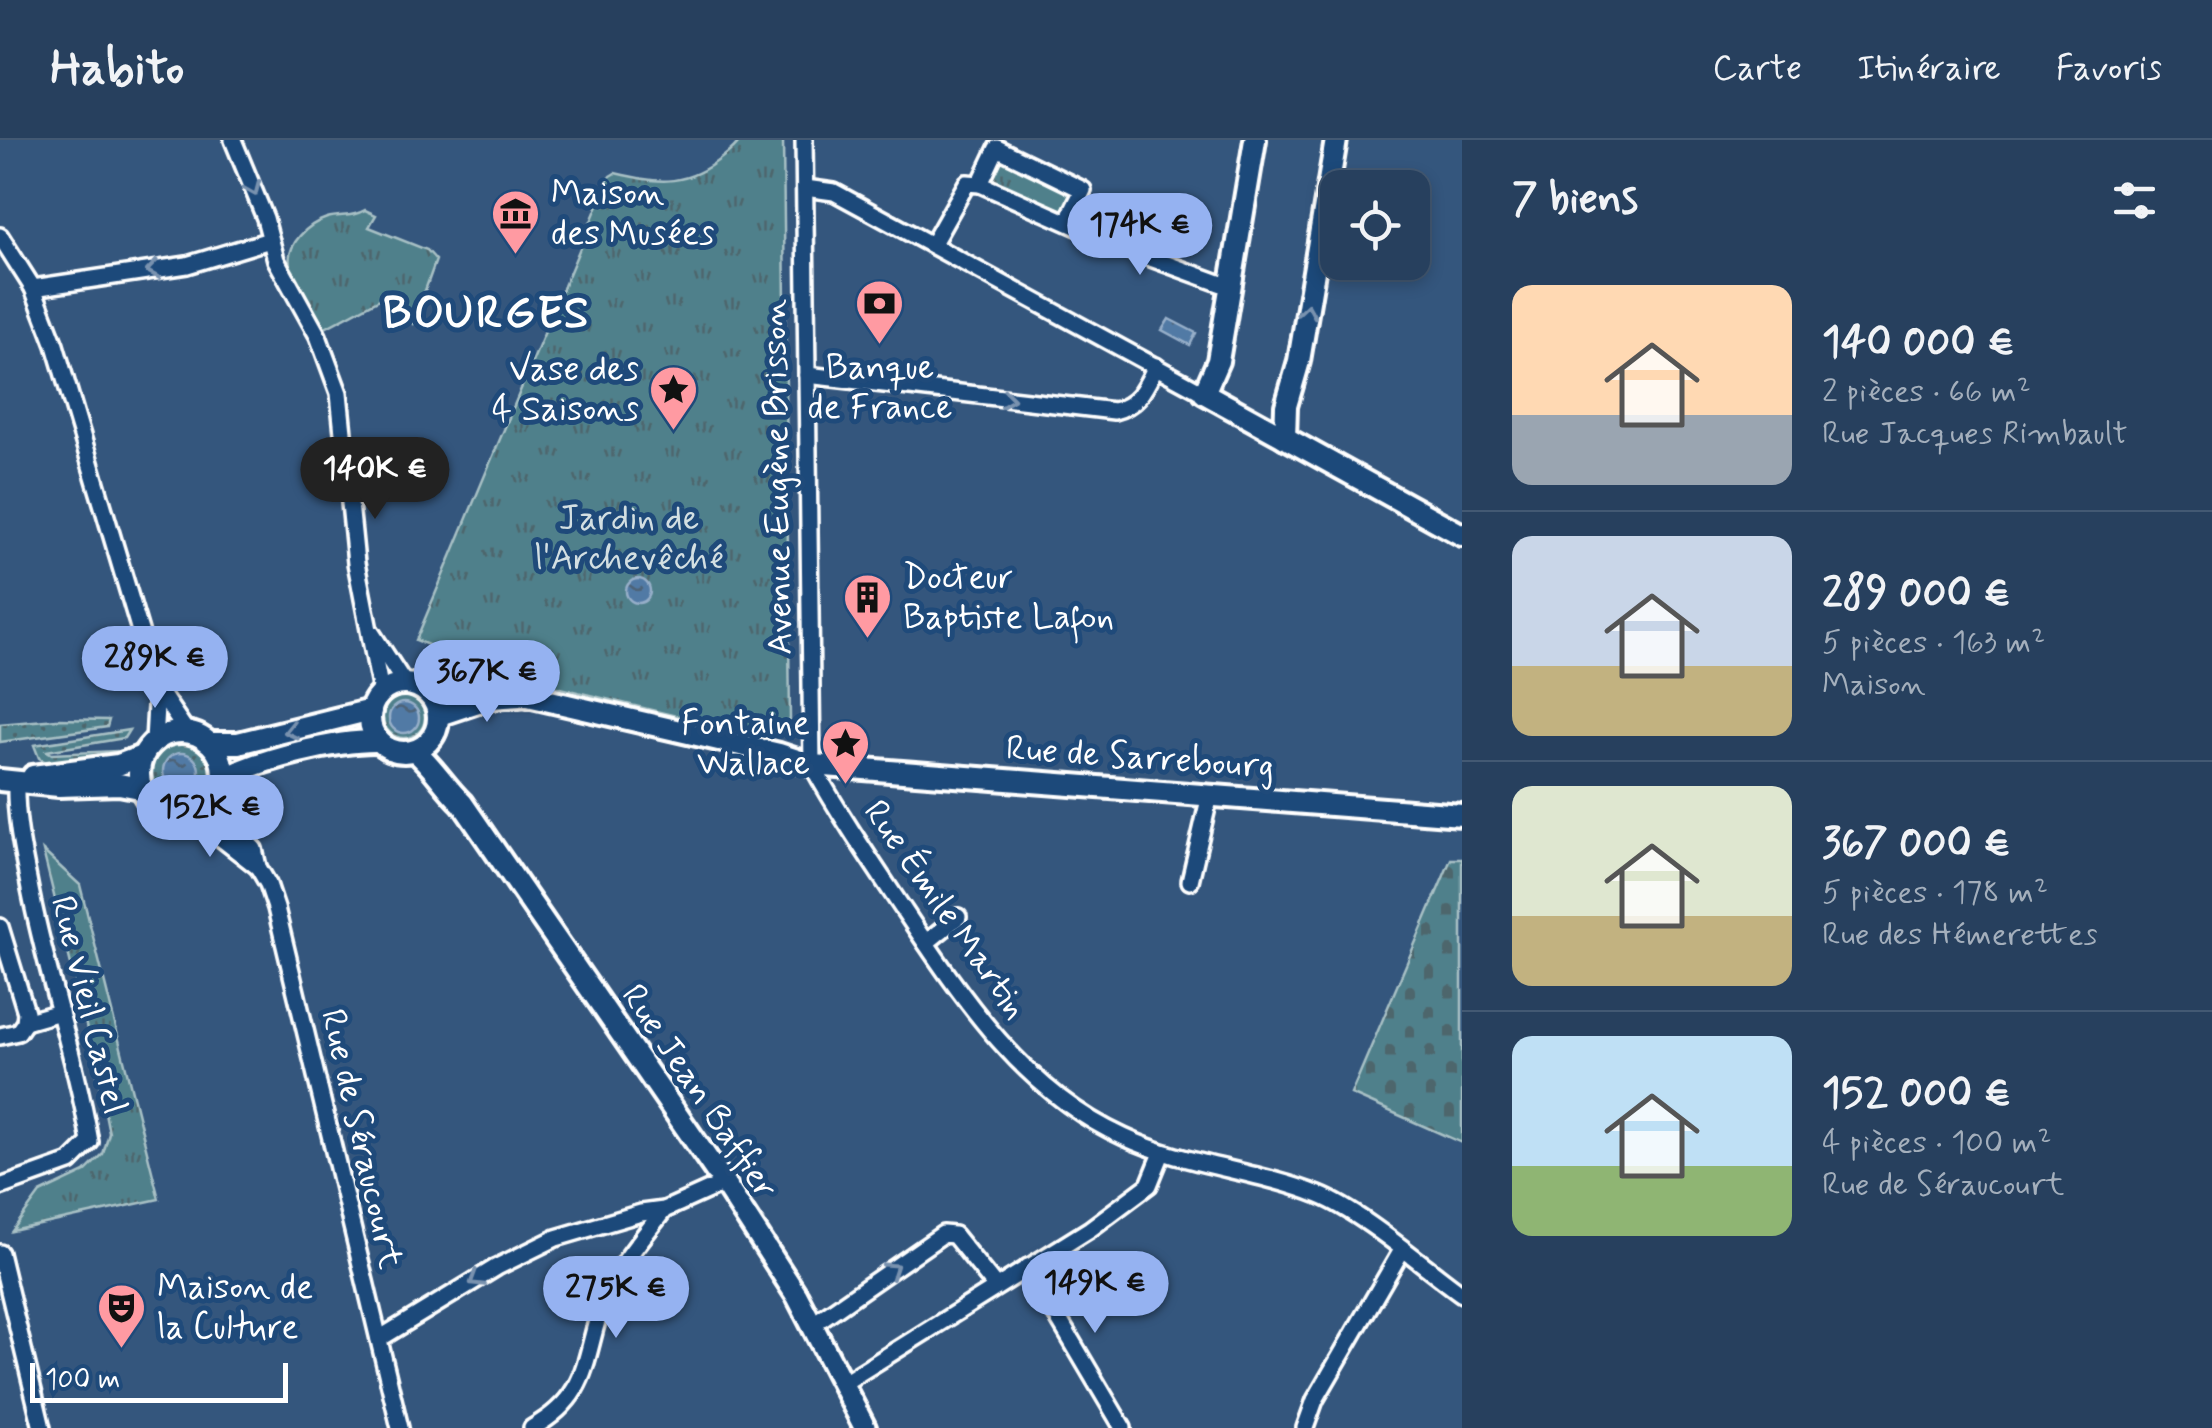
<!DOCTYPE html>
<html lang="fr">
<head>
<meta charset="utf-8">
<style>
  :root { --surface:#27405e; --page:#334b67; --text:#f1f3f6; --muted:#a4afbc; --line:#435973; --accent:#95b2f1 }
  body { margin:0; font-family:Mynerve,sans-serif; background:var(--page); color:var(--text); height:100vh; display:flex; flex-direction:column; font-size:38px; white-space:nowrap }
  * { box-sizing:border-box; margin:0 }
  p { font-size:32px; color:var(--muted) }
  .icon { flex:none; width:55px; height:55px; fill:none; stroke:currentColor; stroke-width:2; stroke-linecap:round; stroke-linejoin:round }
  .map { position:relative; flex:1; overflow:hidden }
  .side { display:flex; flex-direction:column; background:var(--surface); width:750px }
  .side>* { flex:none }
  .tools { position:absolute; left:1320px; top:30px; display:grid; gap:20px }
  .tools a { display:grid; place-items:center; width:110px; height:110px; border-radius:20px; background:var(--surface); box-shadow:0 5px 15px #0003,0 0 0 2px var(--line); font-size:50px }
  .scale { position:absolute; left:30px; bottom:25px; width:258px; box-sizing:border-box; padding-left:10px; border:5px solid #fff; border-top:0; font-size:28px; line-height:35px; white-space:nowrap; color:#fff; -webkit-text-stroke:8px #1f4a7a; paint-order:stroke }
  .price { position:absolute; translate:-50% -85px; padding:0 22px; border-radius:35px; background:var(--accent); color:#111; font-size:32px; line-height:65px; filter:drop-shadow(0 2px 5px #0008) }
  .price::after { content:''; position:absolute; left:50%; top:60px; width:30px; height:22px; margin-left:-15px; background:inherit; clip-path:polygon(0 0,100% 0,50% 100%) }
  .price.selected { background:#222; color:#fff }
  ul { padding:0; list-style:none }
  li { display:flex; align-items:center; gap:30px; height:250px; padding:0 50px }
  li+li { border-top:2px solid var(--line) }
  li span { display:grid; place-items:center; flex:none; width:280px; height:200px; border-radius:20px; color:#555 }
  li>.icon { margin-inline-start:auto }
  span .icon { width:120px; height:120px; fill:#fffc; stroke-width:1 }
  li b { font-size:42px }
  h2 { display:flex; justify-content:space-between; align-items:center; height:120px; padding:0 50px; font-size:42px }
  header { display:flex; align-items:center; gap:60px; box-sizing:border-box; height:140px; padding:0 50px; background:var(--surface); border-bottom:2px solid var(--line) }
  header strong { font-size:48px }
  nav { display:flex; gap:55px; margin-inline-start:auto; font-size:35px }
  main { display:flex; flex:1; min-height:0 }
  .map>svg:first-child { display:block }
  .grass { fill:url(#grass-dots); stroke:#a8c0c5; stroke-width:2.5 }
  .cemetery { fill:url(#cemetery-stones); stroke:#a8c0c5; stroke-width:2.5 }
  .park { fill:url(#park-tufts); stroke:#a8c0c5; stroke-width:2.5 }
  .water { fill:url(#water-ripples); stroke:#97afc9; stroke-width:2.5 }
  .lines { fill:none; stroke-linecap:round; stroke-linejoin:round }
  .minor-casing { stroke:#fff; stroke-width:22 }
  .secondary-casing { stroke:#fff; stroke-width:28 }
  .minor { stroke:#1f4a7a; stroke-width:15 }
  .secondary { stroke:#1f4a7a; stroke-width:20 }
  .oneway { stroke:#7992af }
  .labels { text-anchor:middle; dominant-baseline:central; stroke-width:10; stroke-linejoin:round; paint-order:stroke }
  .poi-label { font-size:35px; fill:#fff; stroke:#1f4a7a; text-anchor:start }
  .street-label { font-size:35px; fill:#fff; stroke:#1f4a7a }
  .park-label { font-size:35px; fill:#d3dfe2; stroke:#1f4a7a }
  .district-label { font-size:45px; font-weight:bold; letter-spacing:2.5px; fill:#fff; stroke:#1f4a7a }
</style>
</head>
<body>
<header>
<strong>Habito</strong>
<nav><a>Carte</a><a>Itinéraire</a><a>Favoris</a></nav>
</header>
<main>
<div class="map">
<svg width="1462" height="1288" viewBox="0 0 1462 1288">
  <defs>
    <pattern id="grass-dots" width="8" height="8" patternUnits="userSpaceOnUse" patternTransform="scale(2.5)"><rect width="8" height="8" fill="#50808b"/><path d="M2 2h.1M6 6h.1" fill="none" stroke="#4e666c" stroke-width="1.8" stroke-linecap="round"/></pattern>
    <pattern id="cemetery-stones" width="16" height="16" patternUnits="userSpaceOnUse" patternTransform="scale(2.5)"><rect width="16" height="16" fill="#50808b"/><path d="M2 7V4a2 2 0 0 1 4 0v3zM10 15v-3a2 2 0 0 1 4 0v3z" fill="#4e666c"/></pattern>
    <pattern id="park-tufts" width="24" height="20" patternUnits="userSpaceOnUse" patternTransform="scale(2.5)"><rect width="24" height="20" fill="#50808b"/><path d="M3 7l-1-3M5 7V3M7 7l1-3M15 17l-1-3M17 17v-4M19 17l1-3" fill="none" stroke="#4e666c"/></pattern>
    <pattern id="water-ripples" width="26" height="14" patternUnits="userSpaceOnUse" patternTransform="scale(2.5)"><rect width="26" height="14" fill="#517aa5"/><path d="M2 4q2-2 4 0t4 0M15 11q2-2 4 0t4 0" fill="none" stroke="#4e6378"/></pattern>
  </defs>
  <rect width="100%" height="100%" fill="#34567d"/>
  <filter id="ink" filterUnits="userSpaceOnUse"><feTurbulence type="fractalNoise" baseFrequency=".01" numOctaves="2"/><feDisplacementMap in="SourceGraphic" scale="20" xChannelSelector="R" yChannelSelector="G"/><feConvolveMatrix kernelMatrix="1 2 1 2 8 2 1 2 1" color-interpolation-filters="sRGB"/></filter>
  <g filter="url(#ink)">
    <!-- grass -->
    <g class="grass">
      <circle cx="404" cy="577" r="21"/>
      <polygon points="57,579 109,580 107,587 0,602 0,584"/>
      <polygon points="129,590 124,598 47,611 52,614 116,611 114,619 46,622 39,618 34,605"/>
      <circle cx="181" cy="631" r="29"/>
    </g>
    <!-- cemetery -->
    <polygon class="cemetery" points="1451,719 1462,719 1462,1003 1351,954"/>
    <!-- park -->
    <g class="park">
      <path d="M740,0H783L790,579L781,592L763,597L491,531L416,500L610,36L615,33C654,42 681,48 716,22C725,15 734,10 740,0Z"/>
      <polygon points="997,8 1083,50 1067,82 980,44"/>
      <path d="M365,70L376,75L369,87L427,110L436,120L413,184L393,152L325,188C316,172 293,142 290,125C286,104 308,84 327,78C341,74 351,78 365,70Z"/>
      <polygon points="43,711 80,745 159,1059 12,1091 40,1053 85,1032 103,1014 109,993 96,927 103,925 101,916 94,918"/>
    </g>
    <!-- water -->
    <g class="water">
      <polygon points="1169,179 1196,193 1190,205 1162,190"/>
      <circle cx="638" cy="451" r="12"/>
      <circle cx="404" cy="578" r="15"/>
      <circle cx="181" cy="631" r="18"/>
    </g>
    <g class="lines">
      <defs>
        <g id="minor">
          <polyline points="233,0 265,78 276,120 318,196 339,253 356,423 381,552"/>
          <path d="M804,0L812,625C838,672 867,715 897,760C957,850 1021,951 1124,997C1186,1026 1256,1030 1319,1055C1362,1072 1423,1126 1462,1154"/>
          <polyline points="805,48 834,52 1204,253"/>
          <polyline points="1067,82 1083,50 997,8 980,44 1134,112 1230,147"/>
          <polyline points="0,96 33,148 55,205 157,548 186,591"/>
          <polyline points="932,105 967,43 980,44"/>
          <polyline points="33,148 187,125 270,100"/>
          <path d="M807,235L1114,271C1139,265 1145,248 1156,226"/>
          <polyline points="371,492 405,544"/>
          <polyline points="154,601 157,548"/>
          <polyline points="215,660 223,678 254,709 258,727 268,744 276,768 400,1288"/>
          <polyline points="186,676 208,688 258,727"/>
          <polyline points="1190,741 1210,655"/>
          <polyline points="0,787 26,872 25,882 18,892 0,896"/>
          <polyline points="926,803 958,777"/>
          <polyline points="25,882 60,872"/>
          <path d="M0,1047L70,1022L90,1002C75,913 44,828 28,739C21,705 15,674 16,640"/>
          <polyline points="0,1113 42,1288"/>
          <polyline points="1028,1127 1123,1288"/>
          <polyline points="812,1185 943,1094 954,1095 995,1146"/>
          <polyline points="379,1199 497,1127 556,1098 641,1073 664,1070 724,1043"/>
          <polyline points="842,1244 1090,1089 1149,1045 1162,1013"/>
          <path d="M532,1288C591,1255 583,1218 603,1162C616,1128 642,1099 664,1070"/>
          <polyline points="1305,1288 1315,1260 1402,1110"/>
        </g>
        <g id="secondary">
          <polyline points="1255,0 1218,221 1204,253 1462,395"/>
          <polyline points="1285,298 1286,266 1299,221 1336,0"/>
          <circle cx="404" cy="578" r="34"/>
          <path d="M423,549C470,533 479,537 524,555L779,614L812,625L1462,675"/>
          <polyline points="439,575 490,558 519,556"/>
          <circle cx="181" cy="634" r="42"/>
          <polyline points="210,603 238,603 371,570"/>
          <path d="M415,611C433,626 445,647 462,663L724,1043L797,1156L865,1288"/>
          <polyline points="33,636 118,625 142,616"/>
          <path d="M223,639C260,619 337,600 379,601"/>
          <polyline points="0,640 59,646 119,644 140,648"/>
        </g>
      </defs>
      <!-- minor casing -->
      <use href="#minor" class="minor-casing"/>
      <!-- secondary casing -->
      <use href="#secondary" class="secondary-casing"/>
      <!-- minor -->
      <use href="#minor" class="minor"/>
      <!-- secondary -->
      <use href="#secondary" class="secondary"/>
    </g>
    <!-- one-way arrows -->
    <defs><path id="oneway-chevron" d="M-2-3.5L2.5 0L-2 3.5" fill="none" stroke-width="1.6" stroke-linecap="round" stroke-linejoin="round" transform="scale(2.5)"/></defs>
    <g class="oneway">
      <use href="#oneway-chevron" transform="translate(253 49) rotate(67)"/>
      <use href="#oneway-chevron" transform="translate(153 130) rotate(171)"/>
      <use href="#oneway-chevron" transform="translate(1307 171) rotate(-81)"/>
      <use href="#oneway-chevron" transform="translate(1008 259) rotate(7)"/>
      <use href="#oneway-chevron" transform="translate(291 591) rotate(167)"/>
      <use href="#oneway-chevron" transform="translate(892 1129) rotate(-34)"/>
      <use href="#oneway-chevron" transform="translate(476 1140) rotate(148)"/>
    </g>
  </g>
  <!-- icons -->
  <defs>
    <symbol id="museum-pin" viewBox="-11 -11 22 30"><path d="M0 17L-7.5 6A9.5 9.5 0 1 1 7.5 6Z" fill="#ff9aa2" stroke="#1f4a7a"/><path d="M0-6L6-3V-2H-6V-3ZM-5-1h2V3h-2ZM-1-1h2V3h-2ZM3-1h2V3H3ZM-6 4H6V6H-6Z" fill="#111"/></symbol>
    <symbol id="bank-pin" viewBox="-11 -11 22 30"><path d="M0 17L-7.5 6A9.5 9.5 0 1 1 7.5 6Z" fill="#ff9aa2" stroke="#1f4a7a"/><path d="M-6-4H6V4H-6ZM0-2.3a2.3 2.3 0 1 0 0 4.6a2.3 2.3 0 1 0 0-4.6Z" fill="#111"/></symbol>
    <symbol id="sight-pin" viewBox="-11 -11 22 30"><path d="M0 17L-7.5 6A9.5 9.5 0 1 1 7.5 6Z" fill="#ff9aa2" stroke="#1f4a7a"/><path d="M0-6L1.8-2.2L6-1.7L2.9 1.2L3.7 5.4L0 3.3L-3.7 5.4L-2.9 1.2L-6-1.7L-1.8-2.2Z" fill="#111"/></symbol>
    <symbol id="building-pin" viewBox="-11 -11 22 30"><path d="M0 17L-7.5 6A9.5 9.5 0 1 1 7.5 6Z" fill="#ff9aa2" stroke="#1f4a7a"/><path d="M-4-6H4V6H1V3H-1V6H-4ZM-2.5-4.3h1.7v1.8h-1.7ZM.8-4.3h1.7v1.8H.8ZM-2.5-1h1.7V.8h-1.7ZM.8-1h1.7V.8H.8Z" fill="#111"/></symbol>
    <symbol id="theatre-pin" viewBox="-11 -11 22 30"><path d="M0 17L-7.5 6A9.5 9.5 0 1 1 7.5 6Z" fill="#ff9aa2" stroke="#1f4a7a"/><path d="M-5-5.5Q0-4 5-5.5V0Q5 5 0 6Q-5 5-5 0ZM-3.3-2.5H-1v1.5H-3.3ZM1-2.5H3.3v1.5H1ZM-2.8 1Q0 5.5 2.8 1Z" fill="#111"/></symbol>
  </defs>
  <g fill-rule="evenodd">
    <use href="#museum-pin" x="488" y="46" width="55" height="75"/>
    <use href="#bank-pin" x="852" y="136" width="55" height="75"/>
    <use href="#sight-pin" x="646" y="222" width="55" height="75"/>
    <use href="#building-pin" x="840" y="430" width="55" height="75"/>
    <use href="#sight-pin" x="818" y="576" width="55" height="75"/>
    <use href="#theatre-pin" x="94" y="1140" width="55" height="75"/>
  </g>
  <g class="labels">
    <!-- poi labels -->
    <g class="poi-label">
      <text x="551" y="54">Maison<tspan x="551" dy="40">des Musées</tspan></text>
      <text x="880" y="228" text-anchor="middle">Banque<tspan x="880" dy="40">de France</tspan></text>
      <text x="639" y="230" text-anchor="end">Vase des<tspan x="639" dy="40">4 Saisons</tspan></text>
      <text x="903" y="438">Docteur<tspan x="903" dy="40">Baptiste Lafon</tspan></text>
      <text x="810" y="584" text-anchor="end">Fontaine<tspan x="810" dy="40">Wallace</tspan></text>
      <text x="157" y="1148">Maison de<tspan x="157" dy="40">la Culture</tspan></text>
    </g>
    <!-- street labels -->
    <g class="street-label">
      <text transform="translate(778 337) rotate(-91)">Avenue Eugène Brisson</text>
      <text transform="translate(1140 618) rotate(4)">Rue de Sarrebourg</text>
      <text transform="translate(945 770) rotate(55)">Rue Émile Martin</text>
      <text transform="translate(88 865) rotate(76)">Rue Vieil Castel</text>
      <text transform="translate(699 952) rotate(56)">Rue Jean Baffier</text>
      <text transform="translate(361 999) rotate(77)">Rue de Séraucourt</text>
    </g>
    <!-- park labels -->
    <g class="park-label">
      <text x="629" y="379">Jardin de<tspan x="629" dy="40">l'Archevêché</tspan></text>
    </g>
    <!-- district labels -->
    <g class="district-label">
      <text x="487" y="174">BOURGES</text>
    </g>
  </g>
</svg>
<div class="tools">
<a><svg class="icon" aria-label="locate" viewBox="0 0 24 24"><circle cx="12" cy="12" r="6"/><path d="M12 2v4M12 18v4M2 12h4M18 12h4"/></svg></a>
</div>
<div class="scale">100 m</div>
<b class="price" style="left:1140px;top:138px">174K €</b>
<b class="price selected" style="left:375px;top:382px">140K €</b>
<b class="price" style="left:155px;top:571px">289K €</b>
<b class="price" style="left:487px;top:585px">367K €</b>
<b class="price" style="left:210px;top:720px">152K €</b>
<b class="price" style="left:1095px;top:1196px">149K €</b>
<b class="price" style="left:616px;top:1201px">275K €</b>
</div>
<section class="side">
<h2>7 biens<svg class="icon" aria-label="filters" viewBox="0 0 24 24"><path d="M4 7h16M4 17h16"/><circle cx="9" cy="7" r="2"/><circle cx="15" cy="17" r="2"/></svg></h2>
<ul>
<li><span style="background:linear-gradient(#ffd9b3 65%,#9aa5b1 0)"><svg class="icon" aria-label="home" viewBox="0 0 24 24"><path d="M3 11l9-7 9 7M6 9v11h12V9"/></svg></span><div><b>140 000 €</b><p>2 pièces · 66 m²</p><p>Rue Jacques Rimbault</p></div></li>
<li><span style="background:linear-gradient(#c9d6e8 65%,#c2b280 0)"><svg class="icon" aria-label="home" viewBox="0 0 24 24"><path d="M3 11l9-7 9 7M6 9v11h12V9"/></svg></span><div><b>289 000 €</b><p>5 pièces · 163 m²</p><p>Maison</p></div></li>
<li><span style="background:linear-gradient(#dfe7d0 65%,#c2b280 0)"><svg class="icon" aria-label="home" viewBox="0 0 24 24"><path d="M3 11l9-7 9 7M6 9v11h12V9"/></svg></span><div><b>367 000 €</b><p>5 pièces · 178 m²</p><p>Rue des Hémerettes</p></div></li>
<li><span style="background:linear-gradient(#bfe0f5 65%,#8fb573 0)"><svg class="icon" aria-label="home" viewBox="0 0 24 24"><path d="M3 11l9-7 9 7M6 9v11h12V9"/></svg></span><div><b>152 000 €</b><p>4 pièces · 100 m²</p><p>Rue de Séraucourt</p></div></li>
</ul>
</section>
</main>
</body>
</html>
